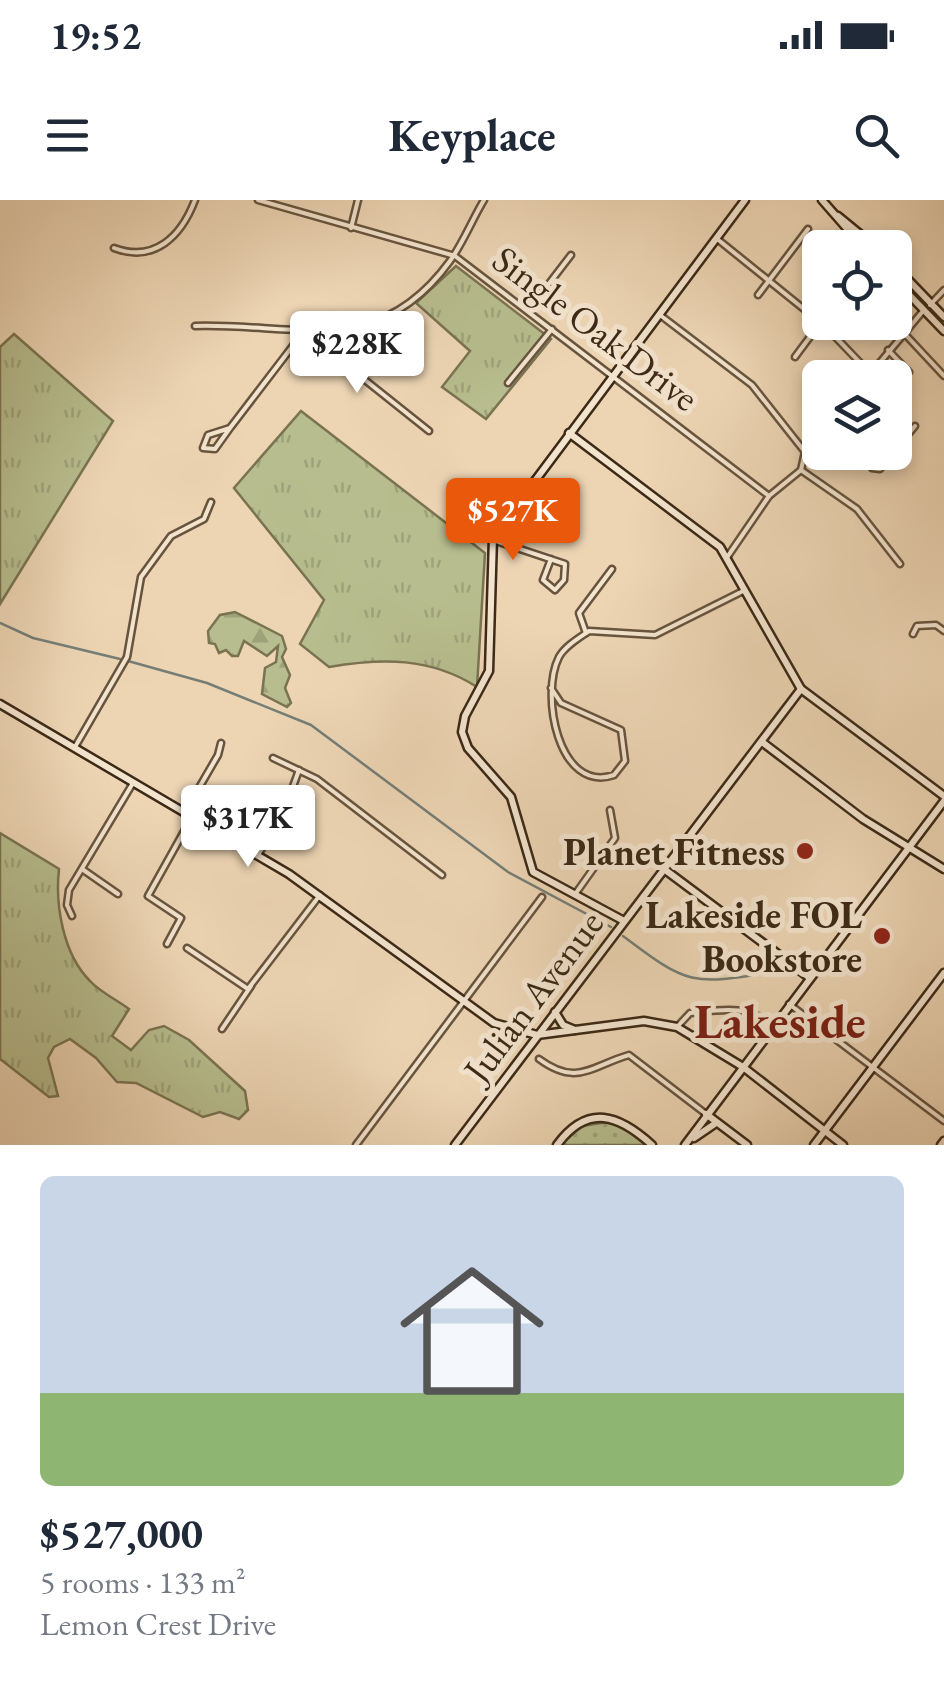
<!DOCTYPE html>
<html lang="en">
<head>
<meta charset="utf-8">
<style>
  :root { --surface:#fff; --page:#f2f2f3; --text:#1f2937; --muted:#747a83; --accent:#ea580c }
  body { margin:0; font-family:"EB Garamond",serif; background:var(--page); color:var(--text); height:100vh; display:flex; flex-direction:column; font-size:38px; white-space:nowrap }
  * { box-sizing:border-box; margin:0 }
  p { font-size:32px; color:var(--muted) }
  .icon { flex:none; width:55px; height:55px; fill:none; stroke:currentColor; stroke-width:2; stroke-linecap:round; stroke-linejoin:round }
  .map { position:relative; height:945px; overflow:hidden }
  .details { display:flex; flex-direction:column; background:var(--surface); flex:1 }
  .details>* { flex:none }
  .tools { position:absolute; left:802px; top:30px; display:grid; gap:20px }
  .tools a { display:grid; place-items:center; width:110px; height:110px; border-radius:15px; background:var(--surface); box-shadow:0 5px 15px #0003; font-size:50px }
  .price { position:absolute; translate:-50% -85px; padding:0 22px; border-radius:10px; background:#fff; color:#222; font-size:32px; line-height:65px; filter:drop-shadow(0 2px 5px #0008) }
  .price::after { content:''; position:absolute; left:50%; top:60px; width:30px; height:22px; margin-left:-15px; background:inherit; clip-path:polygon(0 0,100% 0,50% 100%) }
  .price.active { background:var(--accent); color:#fff }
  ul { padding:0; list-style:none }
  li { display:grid; align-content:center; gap:20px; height:530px; padding:0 40px }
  li span { display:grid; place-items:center; height:310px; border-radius:15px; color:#555 }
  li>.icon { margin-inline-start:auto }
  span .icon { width:180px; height:180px; fill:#fffc; stroke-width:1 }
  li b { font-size:42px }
  .status { display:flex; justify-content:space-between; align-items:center; height:70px; padding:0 50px; background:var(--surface); direction:ltr }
  .status svg { height:28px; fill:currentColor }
  header { display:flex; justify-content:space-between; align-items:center; height:130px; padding:0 40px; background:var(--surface); font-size:45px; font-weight:700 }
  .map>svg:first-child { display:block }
  .grass { fill:url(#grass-tufts); stroke:#7a7352; stroke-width:2.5 }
  .forest { fill:url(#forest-firs); stroke:#7a7352; stroke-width:2.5 }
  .park { fill:url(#park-dots); stroke:#7a7352; stroke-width:2.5 }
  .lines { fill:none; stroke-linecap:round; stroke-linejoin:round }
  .stream { stroke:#757e76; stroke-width:2.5 }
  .street-casing { stroke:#68543e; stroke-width:9 }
  .secondary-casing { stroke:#3c2917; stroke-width:11 }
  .street { stroke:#f3e4ce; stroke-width:4 }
  .secondary { stroke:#f3e4ce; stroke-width:6 }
  .poi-dot { fill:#8f2418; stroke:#f3e4ce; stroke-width:4 }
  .labels { text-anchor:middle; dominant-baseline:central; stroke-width:10; stroke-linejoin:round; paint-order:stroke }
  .street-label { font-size:38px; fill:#3c2917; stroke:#f3e4ce }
  .poi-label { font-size:38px; font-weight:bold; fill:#3c2917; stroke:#f3e4ce; text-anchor:end }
  .district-label { font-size:48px; font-weight:bold; fill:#7a1f14; stroke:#f3e4ce }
</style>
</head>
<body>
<div class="status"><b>19:52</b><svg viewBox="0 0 49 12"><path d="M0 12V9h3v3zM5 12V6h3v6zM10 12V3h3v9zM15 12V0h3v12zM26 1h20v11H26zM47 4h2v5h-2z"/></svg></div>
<header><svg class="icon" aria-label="menu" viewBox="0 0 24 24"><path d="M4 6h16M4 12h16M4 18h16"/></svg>Keyplace<svg class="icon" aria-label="search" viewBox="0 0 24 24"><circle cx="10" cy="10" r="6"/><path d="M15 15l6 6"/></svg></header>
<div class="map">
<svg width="944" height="945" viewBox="0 0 944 945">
  <defs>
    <pattern id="grass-tufts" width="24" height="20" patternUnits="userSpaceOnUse" patternTransform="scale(2.5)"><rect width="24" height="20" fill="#b7bd8e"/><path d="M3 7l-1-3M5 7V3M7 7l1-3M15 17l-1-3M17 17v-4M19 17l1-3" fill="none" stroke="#9ea27a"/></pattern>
    <pattern id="forest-firs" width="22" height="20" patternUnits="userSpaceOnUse" patternTransform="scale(2.5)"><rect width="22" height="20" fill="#b7bd8e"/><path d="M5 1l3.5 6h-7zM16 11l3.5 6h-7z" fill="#9ea27a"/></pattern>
    <pattern id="park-dots" width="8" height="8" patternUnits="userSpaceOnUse" patternTransform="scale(2.5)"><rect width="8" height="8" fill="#b7bd8e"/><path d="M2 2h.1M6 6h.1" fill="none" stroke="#9ea27a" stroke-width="1.8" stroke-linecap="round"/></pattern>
  </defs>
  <rect width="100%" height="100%" fill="#edd5b4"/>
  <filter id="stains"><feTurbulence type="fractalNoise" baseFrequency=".002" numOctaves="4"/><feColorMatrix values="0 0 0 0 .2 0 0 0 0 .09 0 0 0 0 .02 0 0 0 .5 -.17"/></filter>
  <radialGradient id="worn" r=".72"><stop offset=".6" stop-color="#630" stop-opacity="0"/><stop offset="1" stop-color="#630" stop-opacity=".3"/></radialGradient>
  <!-- grass -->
  <g class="grass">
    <polygon points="456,66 551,139 486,219 442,187 470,151 416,103"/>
    <polygon points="14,134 113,221 0,404 0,147"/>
    <path d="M301,211L485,353L477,487C430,457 382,458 329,467L300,444L324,400L234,288Z"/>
    <path d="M0,633L59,669C55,705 63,754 90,781C100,792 117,800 129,809L112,836L131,850L149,830L164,826L189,840L245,891L248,910L239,919L220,912L203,917L136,883L117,882L96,858L70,839L54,847L48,858L58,896L49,897L0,859Z"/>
  </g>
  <!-- forest -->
  <polygon class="forest" points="235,412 282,436 286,449 282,457 290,475 285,488 291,503 287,507 262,494 265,468 276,462 278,446 267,456 244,441 238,456 232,456 226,450 219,453 215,444 209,443 208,431 220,415"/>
  <!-- park -->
  <polygon class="park" points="608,922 621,924 646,945 560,945 582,926"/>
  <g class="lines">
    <!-- stream -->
    <g class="stream">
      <polyline points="0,423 33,438 120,459"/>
      <polyline points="128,461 207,483 311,525 508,672 611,727"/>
      <path d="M623,736C689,786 692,785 773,772"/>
    </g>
    <defs>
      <g id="street">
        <polyline points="258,0 455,56 769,296"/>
        <polyline points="351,28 358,0"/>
        <polyline points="716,38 820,122"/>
        <path d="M114,48C154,63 181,37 195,0"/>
        <polyline points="758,95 808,29"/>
        <polyline points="930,105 944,90"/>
        <polyline points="528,111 571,55"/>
        <polyline points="660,115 752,185 805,252 801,270 769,296 728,356"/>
        <polyline points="821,122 870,173"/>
        <path d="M195,126C299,123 378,160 450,61C463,43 472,20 484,0"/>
        <polyline points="360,128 355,162 360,176 429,231"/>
        <polyline points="903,132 944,176"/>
        <polyline points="888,150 909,172 895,190"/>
        <polyline points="795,157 821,122"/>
        <polyline points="867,178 923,111"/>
        <polyline points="508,183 552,129"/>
        <polyline points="230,228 215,249 203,248 208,235 230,228 295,143 300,128"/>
        <polyline points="857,252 872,268 880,269 915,226"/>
        <polyline points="801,270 857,309 900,364"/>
        <polyline points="493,340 565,364 564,380 555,390 543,380 551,359"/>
        <polyline points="586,433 579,413 612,369"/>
        <polyline points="913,434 917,426 936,425 944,431"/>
        <path d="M551,488L561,503L621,530L625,561L614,575C558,594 540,494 559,457C565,446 579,438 589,431L655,435L745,390"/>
        <polyline points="75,547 127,457 141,377 171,336 204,319 211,302"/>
        <polyline points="273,558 317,579 442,675"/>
        <polyline points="185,612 218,555 221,543"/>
        <polyline points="258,655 284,611 299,570"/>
        <polyline points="82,669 118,694"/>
        <polyline points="576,693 615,638 610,610"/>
        <polyline points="72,716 67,705 69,690 133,583"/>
        <polyline points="167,744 181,718 148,696 192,617"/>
        <polyline points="187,748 248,789 320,695"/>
        <polyline points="789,804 944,921"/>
        <path d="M677,827L690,813C721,810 748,804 773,826"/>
        <polyline points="222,829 251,786"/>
        <path d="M539,859C577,887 591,866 629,855L706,914"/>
        <polyline points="356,945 542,697"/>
      </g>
      <g id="secondary">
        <polyline points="822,0 864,48"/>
        <polyline points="838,16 877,48"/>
        <polyline points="895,66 944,117"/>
        <polyline points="895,80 944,131"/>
        <polyline points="569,233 720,347 801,489 944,596"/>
        <polyline points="0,504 289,674 494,823 537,835 644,821 677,827 743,867 843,945"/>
        <polyline points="762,542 863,619 944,669"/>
        <polyline points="664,669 810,778"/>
        <polyline points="624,721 533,672 511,597 468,548 462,532 465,516 489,471 493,337 745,0"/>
        <polyline points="555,812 563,825 575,830"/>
        <polyline points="706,914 747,945"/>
        <polyline points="694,938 716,923"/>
        <polyline points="455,945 801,489"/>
        <path d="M557,945C588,903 619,915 652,945"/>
        <polyline points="685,945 944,601"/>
        <polyline points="814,945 944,773"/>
        <polyline points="941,945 944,941"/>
      </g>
    </defs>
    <!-- street casing -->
    <use href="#street" class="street-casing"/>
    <!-- secondary casing -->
    <use href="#secondary" class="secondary-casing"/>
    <!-- street -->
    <use href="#street" class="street"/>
    <!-- secondary -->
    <use href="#secondary" class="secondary"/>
  </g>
  <!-- markers -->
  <g class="poi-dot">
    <circle cx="805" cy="651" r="10"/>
    <circle cx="882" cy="736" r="10"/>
  </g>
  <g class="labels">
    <!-- street labels -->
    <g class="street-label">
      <text transform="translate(596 128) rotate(37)">Single Oak Drive</text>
      <text transform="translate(533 796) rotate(-53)">Julian Avenue</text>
    </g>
    <!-- poi labels -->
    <g class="poi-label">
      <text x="785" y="651">Planet Fitness</text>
      <text x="862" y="714">Lakeside FOL<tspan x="862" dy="44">Bookstore</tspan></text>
    </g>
    <!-- district labels -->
    <g class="district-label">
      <text x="780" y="821">Lakeside</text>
    </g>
  </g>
  <rect width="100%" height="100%" filter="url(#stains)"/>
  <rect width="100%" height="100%" fill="url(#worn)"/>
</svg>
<div class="tools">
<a><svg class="icon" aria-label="locate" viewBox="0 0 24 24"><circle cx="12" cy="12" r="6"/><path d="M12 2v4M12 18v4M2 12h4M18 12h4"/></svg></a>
<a><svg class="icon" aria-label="layers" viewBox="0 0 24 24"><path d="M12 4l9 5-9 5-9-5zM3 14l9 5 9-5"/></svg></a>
</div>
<b class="price" style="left:357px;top:196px">$228K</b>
<b class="price active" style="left:513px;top:363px">$527K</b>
<b class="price" style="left:248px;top:670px">$317K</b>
</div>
<section class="details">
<ul>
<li><span style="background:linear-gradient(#c9d6e8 70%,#8fb573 0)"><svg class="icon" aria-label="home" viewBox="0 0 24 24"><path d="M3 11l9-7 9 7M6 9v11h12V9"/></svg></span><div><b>$527,000</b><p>5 rooms · 133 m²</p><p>Lemon Crest Drive</p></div></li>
</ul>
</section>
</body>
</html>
